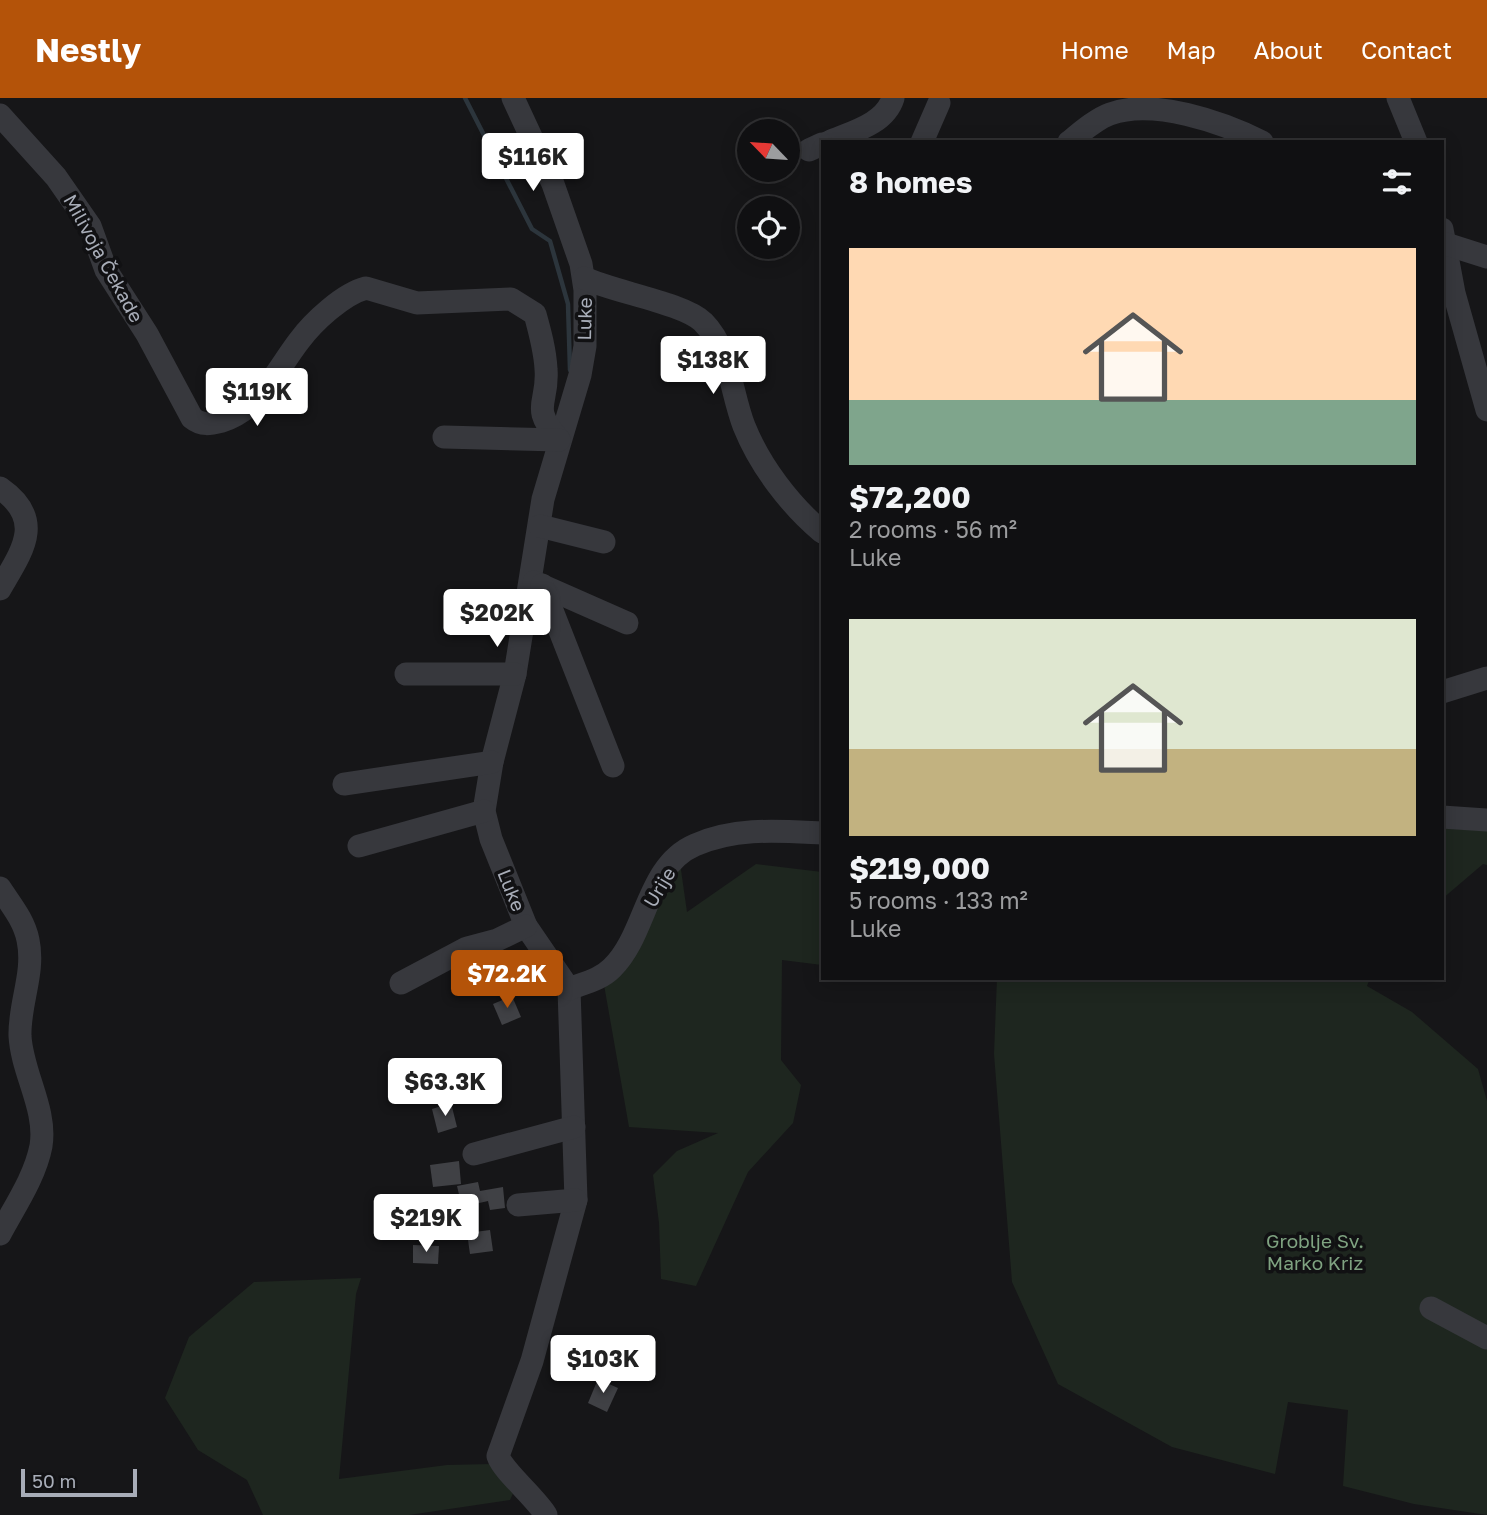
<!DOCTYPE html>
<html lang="en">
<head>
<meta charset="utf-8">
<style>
  :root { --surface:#101012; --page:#19191b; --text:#f1f3f6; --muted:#9c9d9f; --line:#303032; --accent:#b45309 }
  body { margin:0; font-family:"Golos Text",sans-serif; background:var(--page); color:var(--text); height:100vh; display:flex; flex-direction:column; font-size:26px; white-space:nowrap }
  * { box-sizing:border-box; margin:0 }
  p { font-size:23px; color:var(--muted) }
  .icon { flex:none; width:38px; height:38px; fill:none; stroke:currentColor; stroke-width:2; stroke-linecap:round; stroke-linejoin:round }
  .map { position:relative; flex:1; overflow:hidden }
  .details { position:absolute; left:821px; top:42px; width:623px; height:840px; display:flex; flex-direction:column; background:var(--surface); border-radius:0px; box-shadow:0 4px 18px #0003,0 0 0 2px var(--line) }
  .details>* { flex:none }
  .needle { width:46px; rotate:295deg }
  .controls { position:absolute; left:737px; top:21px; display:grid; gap:14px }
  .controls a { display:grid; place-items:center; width:63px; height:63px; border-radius:50%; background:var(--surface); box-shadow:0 4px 18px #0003,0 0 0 2px var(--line); font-size:35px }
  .scale { position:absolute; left:21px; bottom:18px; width:116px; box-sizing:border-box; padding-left:7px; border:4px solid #a8adb8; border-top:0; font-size:19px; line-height:24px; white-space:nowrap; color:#a8adb8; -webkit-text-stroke:5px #111113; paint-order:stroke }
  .price { position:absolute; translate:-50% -60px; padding:0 16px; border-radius:7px; background:#fff; color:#222; font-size:23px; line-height:46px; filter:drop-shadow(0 2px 4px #0008) }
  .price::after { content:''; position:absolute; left:50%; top:42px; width:21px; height:16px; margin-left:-10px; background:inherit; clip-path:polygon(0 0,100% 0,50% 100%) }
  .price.active { background:var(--accent); color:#fff }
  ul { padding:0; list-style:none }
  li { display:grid; align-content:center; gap:14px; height:371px; padding:0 28px }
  li span { display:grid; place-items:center; height:217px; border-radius:0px; color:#555 }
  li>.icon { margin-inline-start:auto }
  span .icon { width:126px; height:126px; fill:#fffc; stroke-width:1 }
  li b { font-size:30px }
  h2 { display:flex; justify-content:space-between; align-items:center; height:84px; padding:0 28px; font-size:30px }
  header { display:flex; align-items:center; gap:42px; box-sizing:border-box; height:98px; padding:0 35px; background:var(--accent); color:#fff }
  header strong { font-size:33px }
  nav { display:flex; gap:38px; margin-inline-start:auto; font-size:24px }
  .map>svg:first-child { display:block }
  .green { fill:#1e261f }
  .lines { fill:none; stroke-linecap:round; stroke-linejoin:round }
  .stream { stroke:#2c353c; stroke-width:4.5 }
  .building { fill:#404145 }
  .minor { stroke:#37383d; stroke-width:23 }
  .labels { text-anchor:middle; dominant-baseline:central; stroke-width:7; stroke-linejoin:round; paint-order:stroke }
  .street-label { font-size:19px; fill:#a8adb8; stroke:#111113 }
  .park-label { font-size:19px; fill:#7fa381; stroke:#111113 }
</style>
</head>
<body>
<header>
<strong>Nestly</strong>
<nav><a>Home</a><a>Map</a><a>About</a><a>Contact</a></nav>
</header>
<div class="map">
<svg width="1487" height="1417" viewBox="0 0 1487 1417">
  <rect width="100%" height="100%" fill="#161618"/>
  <!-- green -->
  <g class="green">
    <polygon points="1442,725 1487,730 1487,767 1483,766 1442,801"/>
    <polygon points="679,758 687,814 756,766 822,774 822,867 782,862 781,962 801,987 793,1025 748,1074 696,1188 661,1181 659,1125 653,1077 677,1053 718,1035 629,1029 603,881"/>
    <polygon points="997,880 1370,880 1367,888 1412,914 1478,971 1487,1003 1487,1417 1414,1406 1343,1388 1348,1312 1288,1304 1275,1376 1172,1349 1058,1286 1012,1184 994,956"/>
    <polygon points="361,1180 356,1196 339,1381 447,1367 491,1366 515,1391 510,1402 409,1417 263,1417 247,1382 198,1352 165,1300 189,1239 254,1184"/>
  </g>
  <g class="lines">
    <!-- stream -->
    <polyline class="stream" points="465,0 532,131 550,143 568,206 570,272"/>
  </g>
  <!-- building -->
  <g class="building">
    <polygon points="512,898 521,919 502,927 493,906"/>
    <polygon points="451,1005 457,1029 438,1035 432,1011"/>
    <polygon points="459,1063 461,1086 433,1089 430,1067"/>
    <polygon points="478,1084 480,1093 503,1089 505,1110 490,1112 488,1103 462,1109 457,1088"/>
    <polygon points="436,1101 439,1119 418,1123 414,1106"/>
    <polygon points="490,1132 493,1153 470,1156 467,1135"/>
    <polygon points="413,1147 439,1148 438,1166 413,1165"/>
    <polygon points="598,1281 618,1290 607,1314 588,1305"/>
  </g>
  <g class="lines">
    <!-- minor -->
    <g class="minor">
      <path d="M513,0L553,86L581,166L585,192V248L580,277L543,401L515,576L492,664L484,713L491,741L526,828L569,891L576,1102L532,1263L498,1358C503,1373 535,1399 546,1417"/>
      <polyline points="1398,0 1416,44"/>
      <path d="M0,17L56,79L90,128L106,172L147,236L192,320C202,328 210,326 222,323C260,311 276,273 299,243C313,224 343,196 366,190L417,205L511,201L535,216C540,234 545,252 546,271C549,307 529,307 559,342"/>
      <path d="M829,44C852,34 885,26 893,0"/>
      <polyline points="922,44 939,5"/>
      <path d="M1069,44C1080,35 1096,21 1110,16C1153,0 1222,24 1262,44"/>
      <polyline points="809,52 822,46"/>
      <polyline points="1442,131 1454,195 1487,312"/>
      <polyline points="1446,146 1487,159"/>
      <path d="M584,180C614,194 683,205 703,224C730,251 731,295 744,328C760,368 790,407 822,434"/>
      <polyline points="444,339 559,342"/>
      <path d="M0,390C46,422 22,453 0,491"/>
      <polyline points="540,428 604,444"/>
      <polyline points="534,484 627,525"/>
      <polyline points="542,487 613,668"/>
      <polyline points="406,576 515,576"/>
      <polyline points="1442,594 1487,580"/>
      <polyline points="344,686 492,664"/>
      <polyline points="1442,719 1487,722"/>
      <polyline points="359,748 484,713"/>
      <path d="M0,790C11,807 24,822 28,842C35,875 19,905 20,938C22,975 47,1011 41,1048C35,1079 15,1108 0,1136"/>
      <polyline points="401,885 467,850 497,842 526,828"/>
      <path d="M569,891C584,885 600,882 612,870C647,836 646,768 695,747C736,729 779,733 822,735"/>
      <polyline points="474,1056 574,1029"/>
      <polyline points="518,1107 576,1102"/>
      <polyline points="1431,1210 1487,1240"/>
    </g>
  </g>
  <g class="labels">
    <!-- street labels -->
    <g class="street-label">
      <text transform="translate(104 160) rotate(61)">Milivoja Čekade</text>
      <text transform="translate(584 221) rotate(-89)">Luke</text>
      <text transform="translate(659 789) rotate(-59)">Urije</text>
      <text transform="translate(512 792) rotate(68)">Luke</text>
    </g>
    <!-- park labels -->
    <g class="park-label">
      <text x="1315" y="1142">Groblje Sv.<tspan x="1315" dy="22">Marko Kriz</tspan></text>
    </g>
  </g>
</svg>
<div class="controls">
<a><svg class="needle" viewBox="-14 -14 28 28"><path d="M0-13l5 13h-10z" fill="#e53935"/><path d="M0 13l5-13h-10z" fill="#9c9d9f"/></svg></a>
<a><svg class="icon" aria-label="locate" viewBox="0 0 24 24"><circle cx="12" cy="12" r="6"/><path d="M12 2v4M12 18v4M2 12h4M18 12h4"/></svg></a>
</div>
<div class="scale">50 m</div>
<b class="price" style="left:533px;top:95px">$116K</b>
<b class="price" style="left:713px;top:298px">$138K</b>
<b class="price" style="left:257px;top:330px">$119K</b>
<b class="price" style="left:497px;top:551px">$202K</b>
<b class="price active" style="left:507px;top:912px">$72.2K</b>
<b class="price" style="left:445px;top:1020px">$63.3K</b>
<b class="price" style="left:426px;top:1156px">$219K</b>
<b class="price" style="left:603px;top:1297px">$103K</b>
<section class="details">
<h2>8 homes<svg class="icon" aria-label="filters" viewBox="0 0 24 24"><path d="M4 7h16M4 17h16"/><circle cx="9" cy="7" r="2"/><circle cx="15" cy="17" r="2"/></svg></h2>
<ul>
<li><span style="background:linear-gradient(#ffd9b3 70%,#7fa58c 0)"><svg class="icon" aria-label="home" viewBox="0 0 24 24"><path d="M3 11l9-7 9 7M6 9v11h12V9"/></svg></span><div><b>$72,200</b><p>2 rooms · 56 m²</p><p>Luke</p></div></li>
<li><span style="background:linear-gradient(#dfe7d0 60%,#c2b280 0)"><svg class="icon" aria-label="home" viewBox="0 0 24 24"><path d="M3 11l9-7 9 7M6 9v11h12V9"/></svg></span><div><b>$219,000</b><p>5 rooms · 133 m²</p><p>Luke</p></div></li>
</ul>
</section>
</div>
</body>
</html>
